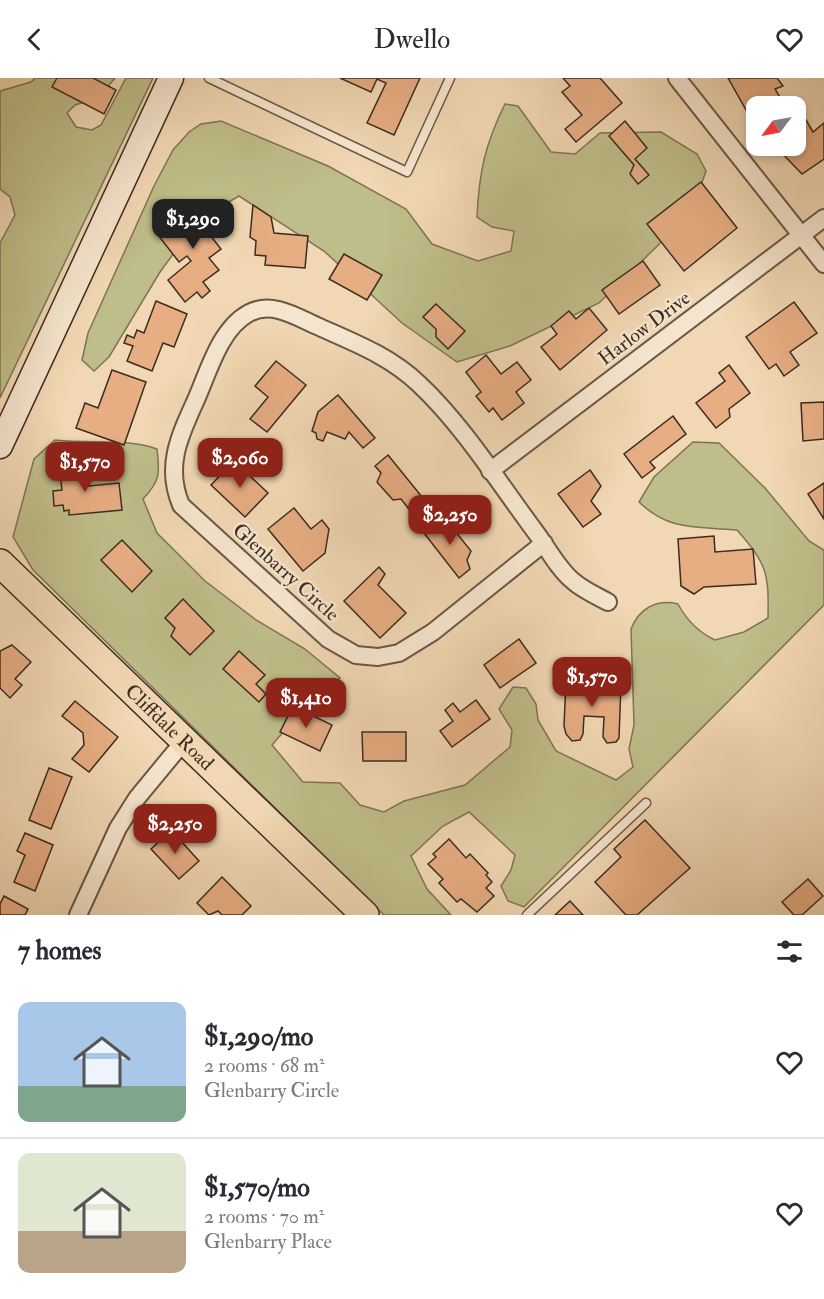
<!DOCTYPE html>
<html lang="en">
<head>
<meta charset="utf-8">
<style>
  :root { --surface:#fff; --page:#f2f2f3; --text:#2b2b33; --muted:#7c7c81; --line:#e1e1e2; --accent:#8f2418 }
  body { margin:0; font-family:"IM FELL Double Pica",serif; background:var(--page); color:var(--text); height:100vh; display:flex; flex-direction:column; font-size:22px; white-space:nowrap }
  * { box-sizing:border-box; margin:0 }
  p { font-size:20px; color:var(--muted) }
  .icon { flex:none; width:33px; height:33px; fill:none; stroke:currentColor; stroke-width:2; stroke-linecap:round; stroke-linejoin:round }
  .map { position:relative; height:837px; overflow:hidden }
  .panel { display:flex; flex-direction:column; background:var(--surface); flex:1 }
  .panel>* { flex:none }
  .needle { width:39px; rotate:238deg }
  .fabs { position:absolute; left:746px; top:18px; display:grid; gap:12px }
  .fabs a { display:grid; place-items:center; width:60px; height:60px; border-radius:12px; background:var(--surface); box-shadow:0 3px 9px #0003; font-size:30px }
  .price { position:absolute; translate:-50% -51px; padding:0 14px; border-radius:12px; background:var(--accent); color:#fff; font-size:20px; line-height:39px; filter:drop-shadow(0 2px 3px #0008) }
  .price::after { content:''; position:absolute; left:50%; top:36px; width:18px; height:14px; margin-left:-9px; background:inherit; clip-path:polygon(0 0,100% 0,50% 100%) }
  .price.selected { background:#222; color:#fff }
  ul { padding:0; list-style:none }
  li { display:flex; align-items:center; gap:18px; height:150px; padding:0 18px }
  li+li { border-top:2px solid var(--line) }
  li span { display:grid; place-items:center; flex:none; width:168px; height:120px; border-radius:12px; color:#555 }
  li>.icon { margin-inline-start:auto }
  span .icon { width:72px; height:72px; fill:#fffc; stroke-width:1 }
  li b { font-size:26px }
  h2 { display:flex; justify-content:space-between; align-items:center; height:72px; padding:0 18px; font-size:26px }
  header { display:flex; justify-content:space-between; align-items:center; height:78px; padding:0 18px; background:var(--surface); font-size:27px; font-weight:600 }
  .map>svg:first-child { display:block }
  .green { fill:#bfbd89; stroke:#7e7456; stroke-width:1.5 }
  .building { fill:#e7ad83; stroke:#3c2c22; stroke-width:1.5 }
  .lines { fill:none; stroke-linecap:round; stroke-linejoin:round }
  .service-casing { stroke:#695746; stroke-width:11 }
  .minor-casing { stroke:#695746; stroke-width:20 }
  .secondary-casing { stroke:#3c2c22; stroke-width:27 }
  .primary-casing { stroke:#3c2c22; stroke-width:30 }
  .service { stroke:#f6e5ce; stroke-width:8 }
  .minor { stroke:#f6e5ce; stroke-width:16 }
  .secondary { stroke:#f6e5ce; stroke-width:24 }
  .primary { stroke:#f1d7b3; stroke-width:27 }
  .labels { text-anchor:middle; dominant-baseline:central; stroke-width:5; stroke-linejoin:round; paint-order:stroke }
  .street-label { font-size:20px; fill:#3c2c22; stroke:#f6e5ce }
</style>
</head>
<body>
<header><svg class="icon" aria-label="back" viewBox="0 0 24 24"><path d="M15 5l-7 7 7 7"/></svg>Dwello<svg class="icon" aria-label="heart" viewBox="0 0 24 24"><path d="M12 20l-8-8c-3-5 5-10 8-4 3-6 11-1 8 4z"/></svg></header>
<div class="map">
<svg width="824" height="837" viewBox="0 0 824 837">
  <rect width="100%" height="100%" fill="#f1d7b3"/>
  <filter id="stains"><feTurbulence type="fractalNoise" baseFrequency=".00333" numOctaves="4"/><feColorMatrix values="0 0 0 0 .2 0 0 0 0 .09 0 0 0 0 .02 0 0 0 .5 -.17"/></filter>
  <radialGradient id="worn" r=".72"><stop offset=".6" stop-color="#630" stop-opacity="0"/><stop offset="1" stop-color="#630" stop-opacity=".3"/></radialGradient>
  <!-- green -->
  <g class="green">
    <polygon points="35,0 115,0 98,20 75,27 67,35 76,49 92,52 101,47 126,0 153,0 0,320 0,165 15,137 10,119 0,111 0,13 31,4"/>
    <path d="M505,26L518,28L551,74L575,76L600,55L661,54L697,76L706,93L691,135L599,225L510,268L457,284L402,245L324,173L239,118L198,142L160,194L109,279L94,293L82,282L88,255L154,108L173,72L189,54L201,46L221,43L328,88L406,131L432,166L478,183L511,173L514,153L492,149L477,139C479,95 485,66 505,26Z"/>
    <path d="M55,362C88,366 126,360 157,371C160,396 160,403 143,421L157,455L205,503L256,542L305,571L340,600L326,619L309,624L272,667L303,704L340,705L360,727L384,734L404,723L465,707L510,669L512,652L499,631L513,609L526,610L536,626L538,642L556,673L616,702L633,689L629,671L634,647L631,551C639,530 657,521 678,526C687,543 698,554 715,562L744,554L768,540C769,495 767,486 737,452C697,448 670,454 639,424L654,399L693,364L719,365L765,410L809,463L824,472V527L524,829L508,823L501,808L511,792L515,777L469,734L443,748L411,778L427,811L451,837H384L33,492L13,459L34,381Z"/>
  </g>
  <!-- building -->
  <g class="building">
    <polygon points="57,0 93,0 116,12 104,36 52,9"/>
    <polygon points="340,0 420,0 394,57 367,45 386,5 377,1 371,14"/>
    <polygon points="563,0 600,0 622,25 576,64 565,51 582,37 562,14 570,8"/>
    <polygon points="728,0 777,0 783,8 775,11 784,26 780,28 756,28 754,46"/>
    <polygon points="806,42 813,54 824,45 824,81 802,96 775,68 795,68 795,50"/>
    <polygon points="625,43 647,70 635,81 649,97 638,106 630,96 634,87 609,58"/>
    <polygon points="701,104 737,150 684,193 647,146"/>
    <polygon points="202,122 219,143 207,153 221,171 209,180 219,192 203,204 210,213 202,220 197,214 185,224 168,202 191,183 187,178 179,184 158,157"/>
    <polygon points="253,127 271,139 274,155 308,158 305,190 265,187 266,178 255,177 256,163 250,159"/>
    <polygon points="344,176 382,197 367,222 329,201"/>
    <polygon points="643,183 660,207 619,236 602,212"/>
    <polygon points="156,223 187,236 174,269 163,265 152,293 127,283 133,268 124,265 127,257 134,260 137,252 144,255"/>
    <polygon points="794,224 817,255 790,274 799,287 784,298 776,286 769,291 746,259"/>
    <polygon points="436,226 465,253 448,271 436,259 436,251 423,239"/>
    <polygon points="589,230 607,252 560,292 541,269 557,256 551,248 569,233 576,241"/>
    <polygon points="486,277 501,296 517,284 531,302 516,314 524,325 502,342 493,330 489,334 476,318 481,314 466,294"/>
    <polygon points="276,283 306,307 267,354 250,341 268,319 255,308"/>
    <polygon points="729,287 750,315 729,331 730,339 716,350 696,325 725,303 719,295"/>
    <polygon points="112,292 146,304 124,367 76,350 85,325 98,330"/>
    <polygon points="338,317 375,360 363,370 349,354 345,361 327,354 323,363 317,361 316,355 312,353 318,334"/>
    <polygon points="824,324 824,361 803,363 801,325"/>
    <polygon points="673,338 686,356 650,384 655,390 642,400 624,376"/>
    <polygon points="388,377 426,424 412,435 401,421 393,422 377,404 381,395 375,388"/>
    <polygon points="234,383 268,415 245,439 211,407"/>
    <polygon points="87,385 89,408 119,405 122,432 69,437 69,432 64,433 63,427 54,428 53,413 62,412 59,388"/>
    <polygon points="590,392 601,408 591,423 601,436 583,449 558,416"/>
    <polygon points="824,405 824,441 808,416"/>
    <polygon points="294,430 311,451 322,442 329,451 325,475 303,493 268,451"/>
    <polygon points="444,439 471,473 467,482 470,491 459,500 424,455"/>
    <polygon points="714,458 715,474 753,471 756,506 704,509 694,516 681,508 678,461"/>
    <polygon points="122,462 152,493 132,514 101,482"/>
    <polygon points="379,489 385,496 378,507 406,535 380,560 344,523"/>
    <polygon points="183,521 214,553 190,577 171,558 175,550 165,540"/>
    <polygon points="519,561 536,585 500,610 484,587"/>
    <polygon points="12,567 31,584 15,601 22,607 10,620 0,610 0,573"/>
    <polygon points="239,573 265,597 256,606 266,616 259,624 223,591"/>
    <polygon points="566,603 621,606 619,660 616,664 607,665 603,659 604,639 584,638 583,656 580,662 572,663 566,656 564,648"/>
    <polygon points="476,622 490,641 452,669 440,653 453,643 445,632 453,625 460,634"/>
    <polygon points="75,623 118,659 89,694 72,681 84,667 83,655 62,638"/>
    <polygon points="293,628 332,647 320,673 280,654"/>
    <polygon points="362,654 406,654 406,683 363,683"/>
    <polygon points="49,690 72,699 51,751 29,742"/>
    <polygon points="645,742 690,790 637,837 626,837 595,804 621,779 614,771"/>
    <polygon points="171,752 199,783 179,801 151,771"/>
    <polygon points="25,755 53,767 35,813 14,804 25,777 17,773"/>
    <polygon points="449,761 466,780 470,776 488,795 486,797 492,804 486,810 494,818 477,834 461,821 457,824 439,805 443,801 428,786 436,779 433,776"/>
    <polygon points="222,799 251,828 242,837 222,837 218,833 209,837 197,825"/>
    <polygon points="808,801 823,818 802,837 794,837 782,824"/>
    <polygon points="4,818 28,831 25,837 0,837 0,826"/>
    <polygon points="570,823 583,837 555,837"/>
  </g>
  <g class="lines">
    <defs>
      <g id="service">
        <polyline points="209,0 407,94 450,0"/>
        <polyline points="527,837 646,725"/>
      </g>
      <g id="minor">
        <polyline points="677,0 824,186"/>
        <polyline points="490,393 824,140"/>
        <path d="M544,465L433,554L399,575L378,579L356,577L328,561L181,427C165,389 179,359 195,324C208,296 219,251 249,235C272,223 295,238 317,248C353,264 390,278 419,306C463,347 501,408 537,456C548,471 559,492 573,503C583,512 597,518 608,524"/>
        <polyline points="78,837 118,750 137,720 184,663"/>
      </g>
      <polyline id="secondary" points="0,368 171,0"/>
      <g id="primary">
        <path id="s1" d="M0,485L365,837"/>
      </g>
    </defs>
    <!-- service casing -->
    <use href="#service" class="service-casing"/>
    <!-- minor casing -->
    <use href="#minor" class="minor-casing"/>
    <!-- secondary casing -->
    <use href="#secondary" class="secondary-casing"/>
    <!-- primary casing -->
    <use href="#primary" class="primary-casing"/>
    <!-- service -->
    <use href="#service" class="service"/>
    <!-- minor -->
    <use href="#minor" class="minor"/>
    <!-- secondary -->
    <use href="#secondary" class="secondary"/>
    <!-- primary -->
    <use href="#primary" class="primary"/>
  </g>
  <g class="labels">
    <!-- street labels -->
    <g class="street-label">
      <text transform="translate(644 250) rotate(-37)">Harlow Drive</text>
      <text transform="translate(286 494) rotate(42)">Glenbarry Circle</text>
      <text stroke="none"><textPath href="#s1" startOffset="236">Cliffdale Road</textPath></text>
    </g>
  </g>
  <rect width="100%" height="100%" filter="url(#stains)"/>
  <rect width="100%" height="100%" fill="url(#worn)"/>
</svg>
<div class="fabs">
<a><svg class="needle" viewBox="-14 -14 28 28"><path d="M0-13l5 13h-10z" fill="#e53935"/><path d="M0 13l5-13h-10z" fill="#7c7c81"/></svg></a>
</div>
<b class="price selected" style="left:193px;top:172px">$1,290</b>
<b class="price" style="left:240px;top:411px">$2,060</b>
<b class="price" style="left:85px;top:415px">$1,570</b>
<b class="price" style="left:450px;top:468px">$2,250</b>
<b class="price" style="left:592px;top:630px">$1,570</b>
<b class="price" style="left:306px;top:651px">$1,410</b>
<b class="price" style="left:175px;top:777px">$2,250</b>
</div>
<section class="panel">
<h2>7 homes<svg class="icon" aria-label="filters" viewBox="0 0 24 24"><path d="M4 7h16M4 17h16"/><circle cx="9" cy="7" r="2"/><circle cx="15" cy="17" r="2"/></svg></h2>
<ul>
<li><span style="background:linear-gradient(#a9c7e8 70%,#7fa58c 0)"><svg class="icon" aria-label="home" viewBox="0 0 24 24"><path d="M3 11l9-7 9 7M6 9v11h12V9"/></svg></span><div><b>$1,290/mo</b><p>2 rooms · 68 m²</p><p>Glenbarry Circle</p></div><svg class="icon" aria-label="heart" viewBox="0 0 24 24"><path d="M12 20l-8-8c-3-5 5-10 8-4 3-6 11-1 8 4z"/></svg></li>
<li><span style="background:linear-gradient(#dfe7d0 65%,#b9a48a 0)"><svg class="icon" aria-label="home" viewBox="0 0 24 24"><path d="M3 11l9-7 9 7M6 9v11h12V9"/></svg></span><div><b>$1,570/mo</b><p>2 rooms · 70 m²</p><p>Glenbarry Place</p></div><svg class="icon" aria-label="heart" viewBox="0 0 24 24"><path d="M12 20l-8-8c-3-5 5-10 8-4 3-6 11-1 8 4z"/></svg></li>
</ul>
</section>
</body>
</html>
